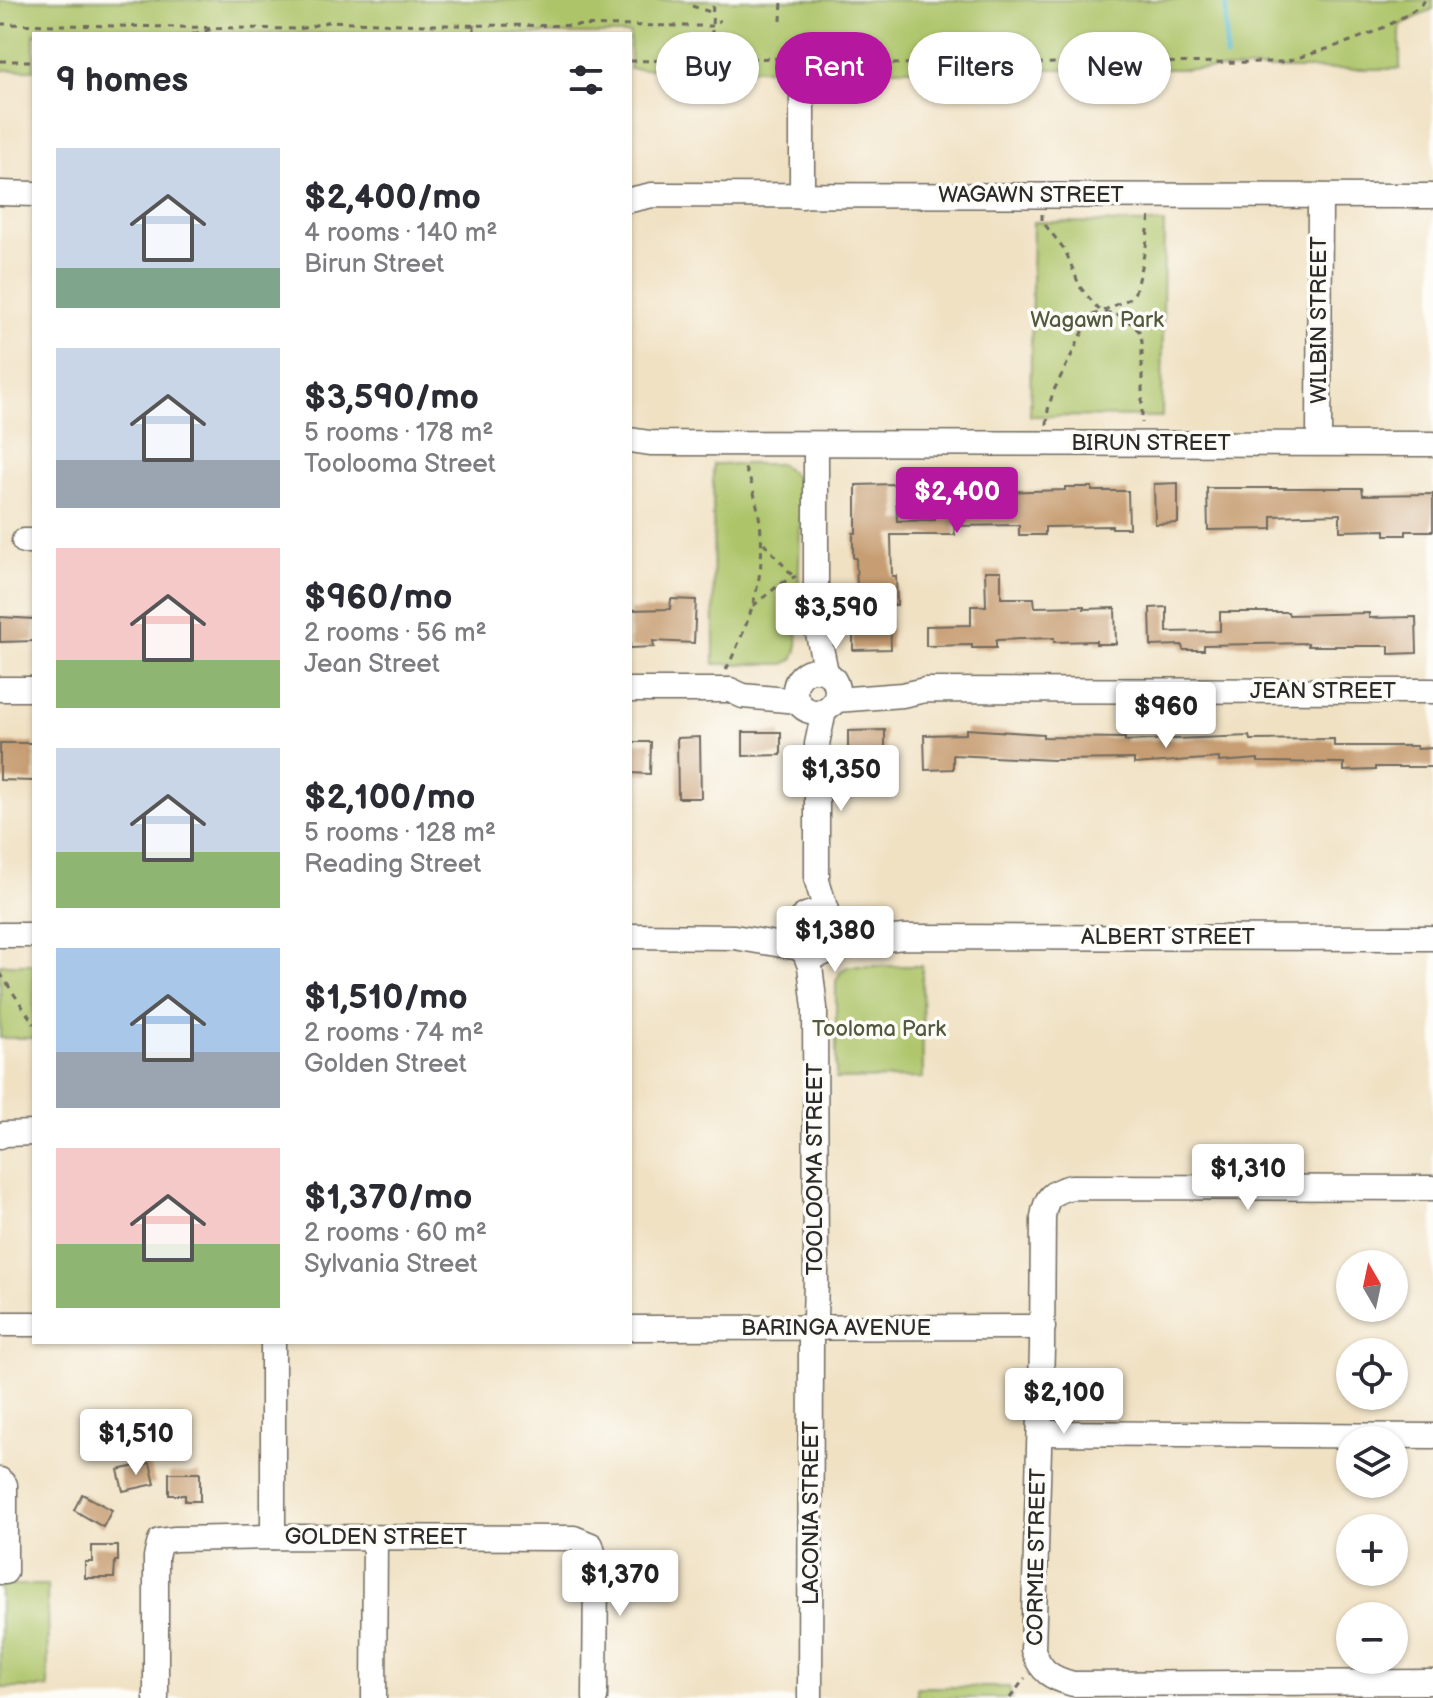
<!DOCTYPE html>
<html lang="en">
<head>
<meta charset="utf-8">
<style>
  :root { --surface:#fff; --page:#f2f2f3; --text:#2b2b33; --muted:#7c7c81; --accent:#b5179e }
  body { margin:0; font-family:"Balsamiq Sans",sans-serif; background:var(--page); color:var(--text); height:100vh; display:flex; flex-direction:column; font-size:30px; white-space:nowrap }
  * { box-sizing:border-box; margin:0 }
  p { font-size:26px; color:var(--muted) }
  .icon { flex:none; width:44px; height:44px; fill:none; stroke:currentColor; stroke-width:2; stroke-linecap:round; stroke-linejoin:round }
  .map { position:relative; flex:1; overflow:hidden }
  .details { position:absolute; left:32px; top:32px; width:600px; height:1312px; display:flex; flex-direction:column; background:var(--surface); border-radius:0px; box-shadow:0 2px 6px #0004 }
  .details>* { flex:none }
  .top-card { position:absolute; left:656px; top:32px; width:656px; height:72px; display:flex; gap:16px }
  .needle { width:52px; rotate:351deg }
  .buttons { position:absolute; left:1336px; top:1250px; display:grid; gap:16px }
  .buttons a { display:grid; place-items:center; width:72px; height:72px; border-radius:50%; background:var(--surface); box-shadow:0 2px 6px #0004; font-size:40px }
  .price { position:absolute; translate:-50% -68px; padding:0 18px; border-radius:8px; background:#fff; color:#222; font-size:26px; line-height:52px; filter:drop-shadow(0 2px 4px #0008) }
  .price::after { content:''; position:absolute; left:50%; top:48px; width:24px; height:18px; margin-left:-12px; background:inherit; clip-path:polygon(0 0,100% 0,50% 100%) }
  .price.selected { background:var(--accent); color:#fff }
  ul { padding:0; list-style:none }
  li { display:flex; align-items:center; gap:24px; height:200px; padding:0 24px }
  li span { display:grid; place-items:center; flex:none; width:224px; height:160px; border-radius:0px; color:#555 }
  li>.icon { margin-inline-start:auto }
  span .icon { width:96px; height:96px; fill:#fffc; stroke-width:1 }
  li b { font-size:34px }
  h2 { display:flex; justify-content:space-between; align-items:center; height:96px; padding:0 24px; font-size:34px }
  .pill { padding:0 28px; border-radius:36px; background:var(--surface); box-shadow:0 2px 6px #0004; font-size:28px; line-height:72px }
  .pill.selected { background:var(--accent); color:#fff }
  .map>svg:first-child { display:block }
  .green { fill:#adc469; stroke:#6c784a; stroke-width:2 }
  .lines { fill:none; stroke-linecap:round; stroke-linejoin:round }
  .stream { stroke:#53b9d1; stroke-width:5 }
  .building { fill:#c79e73 }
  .minor-casing { stroke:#706b60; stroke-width:27 }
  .path { stroke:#706b60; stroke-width:3; stroke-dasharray:6 6; stroke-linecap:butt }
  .minor { stroke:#fff; stroke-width:24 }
  .labels { text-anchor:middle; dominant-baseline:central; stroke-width:7; stroke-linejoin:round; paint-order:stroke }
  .street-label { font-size:22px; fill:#2b2b2b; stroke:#fdfcf7 }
  .park-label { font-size:22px; fill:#52593e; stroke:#fdfcf7 }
</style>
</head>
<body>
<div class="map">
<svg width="1433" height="1698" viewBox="0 0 1433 1698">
  <rect width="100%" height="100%" fill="#fdfcf7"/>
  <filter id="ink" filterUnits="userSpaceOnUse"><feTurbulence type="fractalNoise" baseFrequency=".0125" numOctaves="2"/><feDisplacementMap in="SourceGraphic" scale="16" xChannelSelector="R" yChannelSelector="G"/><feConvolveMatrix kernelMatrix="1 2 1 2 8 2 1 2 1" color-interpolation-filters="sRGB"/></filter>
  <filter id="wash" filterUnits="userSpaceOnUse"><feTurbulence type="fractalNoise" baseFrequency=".006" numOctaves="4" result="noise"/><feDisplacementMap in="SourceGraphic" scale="32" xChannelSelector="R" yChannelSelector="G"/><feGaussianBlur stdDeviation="1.8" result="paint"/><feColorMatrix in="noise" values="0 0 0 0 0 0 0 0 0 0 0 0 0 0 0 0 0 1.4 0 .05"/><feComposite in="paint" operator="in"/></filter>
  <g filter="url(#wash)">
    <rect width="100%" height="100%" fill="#f0e1c3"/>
    <!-- green -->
    <g class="green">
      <polygon points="0,0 1433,0 1433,9 1400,25 1400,69 630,69 630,34 34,34 34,70 0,70"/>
      <polygon points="1033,222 1164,223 1162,417 1030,416"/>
      <polygon points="713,464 780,464 792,473 801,485 797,650 793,660 783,664 714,664"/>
      <rect x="0" y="964" width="34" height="74"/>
      <polygon points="849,966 922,966 923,1078 836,1079 836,981 841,971"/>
      <polygon points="0,1585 47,1585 48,1688 0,1688"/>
      <polygon points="917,1687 1009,1687 1012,1698 917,1698"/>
    </g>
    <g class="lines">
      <!-- stream -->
      <polyline class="stream" points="1226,0 1226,57"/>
    </g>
    <g id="blocks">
      <!-- building -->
      <g class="building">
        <polygon points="1178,483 1178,523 1155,524 1154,484"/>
        <polygon points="896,484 897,521 935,520 934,493 973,492 972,484 995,484 995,492 1065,490 1065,487 1092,487 1092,491 1128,491 1129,528 1112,528 1112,526 1045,527 1045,535 1019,535 1019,525 954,526 955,535 891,535 892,576 896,576 897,605 890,605 891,649 853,650 853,625 858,625 856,558 853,558 853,533 856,533 856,485"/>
        <polygon points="1207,488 1362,488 1363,495 1433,494 1433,531 1406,531 1406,535 1385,535 1385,530 1340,531 1340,514 1272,516 1272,529 1208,530"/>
        <polygon points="985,571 1001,571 1001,598 1034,598 1035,607 1084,606 1084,609 1115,608 1116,644 1096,644 1096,641 1054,642 1054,638 996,640 996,648 972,648 972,645 926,646 926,626 971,625 971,606 986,606"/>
        <polygon points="671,599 696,600 694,643 653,641 654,647 630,648 630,610 670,609"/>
        <polygon points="1167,607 1167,632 1220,631 1220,612 1288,612 1289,615 1369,613 1369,618 1416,617 1417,653 1389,654 1389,646 1308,646 1308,643 1204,645 1204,650 1183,650 1182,645 1151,646 1150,608"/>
        <polygon points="0,617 34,619 34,641 0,642"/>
        <polygon points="966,729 1043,734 1043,737 1125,738 1125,741 1249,736 1250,740 1334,739 1334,746 1417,746 1417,749 1433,748 1433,767 1375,767 1375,770 1344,771 1344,763 1258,762 1258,759 1219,762 1219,758 1134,764 1134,759 1053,760 953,755 953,769 925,770 924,735 966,734"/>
        <polygon points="885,730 885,757 848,757 848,731"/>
        <polygon points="743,732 781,732 781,755 743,756"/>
        <polygon points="700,737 701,798 678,798 677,738"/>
        <polygon points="630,742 651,742 650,774 630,773"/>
        <polygon points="0,743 34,743 34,781 0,780"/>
        <polygon points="150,1463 155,1484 123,1491 118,1470"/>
        <polygon points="169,1473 200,1473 200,1501 185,1501 185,1495 169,1495"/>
        <polygon points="82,1494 112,1510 103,1527 74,1510"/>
        <polygon points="92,1546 118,1546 118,1561 115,1561 114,1578 85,1578 85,1562 92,1562"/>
      </g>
    </g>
  </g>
  <g filter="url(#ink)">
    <use href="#blocks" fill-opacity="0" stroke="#706b60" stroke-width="2"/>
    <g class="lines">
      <defs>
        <g id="minor">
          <polyline points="0,193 34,194"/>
          <polyline points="802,196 802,57"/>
          <polyline points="630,200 652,195 1433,196"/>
          <polyline points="630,440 650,443 1433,444"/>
          <polyline points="1319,443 1320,196"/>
          <polyline points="816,444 816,624 826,672"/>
          <polyline points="24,541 34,541"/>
          <circle cx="816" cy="691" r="21"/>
          <polyline points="0,689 34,689"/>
          <polyline points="630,690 730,690 743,696 797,701"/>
          <polyline points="836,700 902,695 925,690 1433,691"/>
          <polyline points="824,711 817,744 817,881 828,917"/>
          <circle cx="815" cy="934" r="21"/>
          <polyline points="0,935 34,935"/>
          <polyline points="630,936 734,937 800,948"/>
          <path d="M833,945C856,939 880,940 904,937L1433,938"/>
          <polyline points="804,951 810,966 815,1008 816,1280 815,1318 811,1338 810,1698"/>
          <polyline points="0,1136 5,1134 34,1133"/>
          <path d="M1433,1188L1071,1187C1051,1192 1046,1197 1043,1217L1042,1348L1033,1650C1041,1672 1051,1678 1073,1684L1433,1682"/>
          <polyline points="0,1324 34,1324"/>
          <polyline points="630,1328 1043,1327"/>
          <polyline points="273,1342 273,1537"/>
          <polyline points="1040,1433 1433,1436"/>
          <polyline points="0,1480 5,1485 5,1572 0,1572"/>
          <polyline points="156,1698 156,1557 160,1541 175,1539 273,1537 574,1538 591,1545 596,1563 595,1698"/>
          <polyline points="374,1698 375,1538"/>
        </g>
      </defs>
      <!-- minor casing -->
      <use href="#minor" class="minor-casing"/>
      <!-- path -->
      <g class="path">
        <polyline points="692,6 713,13"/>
        <polyline points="781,21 782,0"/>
        <polyline points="0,24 296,29 304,28 331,21 424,25 713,26 720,20"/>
        <polyline points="474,25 474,34"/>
        <polyline points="193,34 213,29"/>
        <polyline points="711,60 713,0"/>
        <polyline points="0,61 34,61"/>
        <polyline points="630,61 782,58"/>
        <path d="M821,61L836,64H873L1284,62C1330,48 1389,33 1426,0"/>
        <polyline points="1042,214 1042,221 1065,250 1080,287 1100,311 1123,316 1139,331 1142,341 1142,423"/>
        <polyline points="1047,425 1048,410 1053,392 1091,316 1129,299 1135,292 1146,246 1150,215"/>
        <polyline points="764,543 793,576"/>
        <polyline points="753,606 780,584 796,576"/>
        <path d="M726,670C757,607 773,556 752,486C750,478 745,471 743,463"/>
        <polyline points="0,973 34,1024"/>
        <polyline points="1010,1698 1025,1678"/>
      </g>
      <!-- minor -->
      <use href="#minor" class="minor"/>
    </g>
  </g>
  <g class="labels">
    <!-- street labels -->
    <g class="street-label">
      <text x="1031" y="195">WAGAWN STREET</text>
      <text transform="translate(1319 320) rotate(-90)">WILBIN STREET</text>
      <text x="1151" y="443">BIRUN STREET</text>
      <text x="1323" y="691">JEAN STREET</text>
      <text x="1168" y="937">ALBERT STREET</text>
      <text transform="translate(815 1169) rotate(-90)">TOOLOOMA STREET</text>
      <text x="836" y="1328">BARINGA AVENUE</text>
      <text transform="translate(811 1513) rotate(-90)">LACONIA STREET</text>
      <text x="376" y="1537">GOLDEN STREET</text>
      <text transform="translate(1037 1557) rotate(-89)">CORMIE STREET</text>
    </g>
    <!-- park labels -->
    <g class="park-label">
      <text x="1097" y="320">Wagawn Park</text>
      <text x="879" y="1029">Tooloma Park</text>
    </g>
  </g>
</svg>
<div class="buttons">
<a><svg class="needle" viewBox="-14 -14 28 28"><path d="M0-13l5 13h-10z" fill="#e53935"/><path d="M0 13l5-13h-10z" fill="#7c7c81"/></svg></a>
<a><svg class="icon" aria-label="locate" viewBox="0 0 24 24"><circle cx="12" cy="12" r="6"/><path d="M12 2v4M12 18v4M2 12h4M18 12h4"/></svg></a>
<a><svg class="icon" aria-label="layers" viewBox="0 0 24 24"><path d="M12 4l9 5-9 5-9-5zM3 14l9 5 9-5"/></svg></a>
<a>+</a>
<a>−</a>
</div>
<b class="price selected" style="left:957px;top:535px">$2,400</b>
<b class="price" style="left:836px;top:651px">$3,590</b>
<b class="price" style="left:1166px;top:750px">$960</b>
<b class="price" style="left:841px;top:813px">$1,350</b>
<b class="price" style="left:835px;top:974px">$1,380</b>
<b class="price" style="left:1248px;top:1212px">$1,310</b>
<b class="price" style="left:1064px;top:1436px">$2,100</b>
<b class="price" style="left:136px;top:1477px">$1,510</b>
<b class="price" style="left:620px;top:1618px">$1,370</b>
<div class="top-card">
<a class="pill">Buy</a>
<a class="pill selected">Rent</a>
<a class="pill">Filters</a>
<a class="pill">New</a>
</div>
<section class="details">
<h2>9 homes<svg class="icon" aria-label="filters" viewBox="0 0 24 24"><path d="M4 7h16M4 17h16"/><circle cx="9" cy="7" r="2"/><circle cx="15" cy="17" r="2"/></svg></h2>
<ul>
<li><span style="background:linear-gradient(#c9d6e8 75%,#7fa58c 0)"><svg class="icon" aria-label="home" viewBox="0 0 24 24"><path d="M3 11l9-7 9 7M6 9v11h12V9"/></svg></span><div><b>$2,400/mo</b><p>4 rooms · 140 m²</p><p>Birun Street</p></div></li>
<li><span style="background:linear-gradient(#c9d6e8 70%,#9aa5b1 0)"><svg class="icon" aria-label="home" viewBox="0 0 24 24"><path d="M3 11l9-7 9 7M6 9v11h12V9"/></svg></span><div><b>$3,590/mo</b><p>5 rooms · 178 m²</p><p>Toolooma Street</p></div></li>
<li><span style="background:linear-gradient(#f6c9c9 70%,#8fb573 0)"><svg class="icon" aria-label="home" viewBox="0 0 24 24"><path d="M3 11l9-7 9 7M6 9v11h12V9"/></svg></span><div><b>$960/mo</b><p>2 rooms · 56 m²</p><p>Jean Street</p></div></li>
<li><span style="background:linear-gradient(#c9d6e8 65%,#8fb573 0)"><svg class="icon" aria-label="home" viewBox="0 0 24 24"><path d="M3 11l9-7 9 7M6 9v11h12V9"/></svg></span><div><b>$2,100/mo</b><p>5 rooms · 128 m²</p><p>Reading Street</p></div></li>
<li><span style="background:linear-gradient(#a9c7e8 65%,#9aa5b1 0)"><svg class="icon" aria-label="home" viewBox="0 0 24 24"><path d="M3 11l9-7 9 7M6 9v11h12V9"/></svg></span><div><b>$1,510/mo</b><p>2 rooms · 74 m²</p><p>Golden Street</p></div></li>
<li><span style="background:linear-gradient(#f6c9c9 60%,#8fb573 0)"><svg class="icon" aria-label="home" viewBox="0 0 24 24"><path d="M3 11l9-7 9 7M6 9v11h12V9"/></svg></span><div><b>$1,370/mo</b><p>2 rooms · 60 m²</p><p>Sylvania Street</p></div></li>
</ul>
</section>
</div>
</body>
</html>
